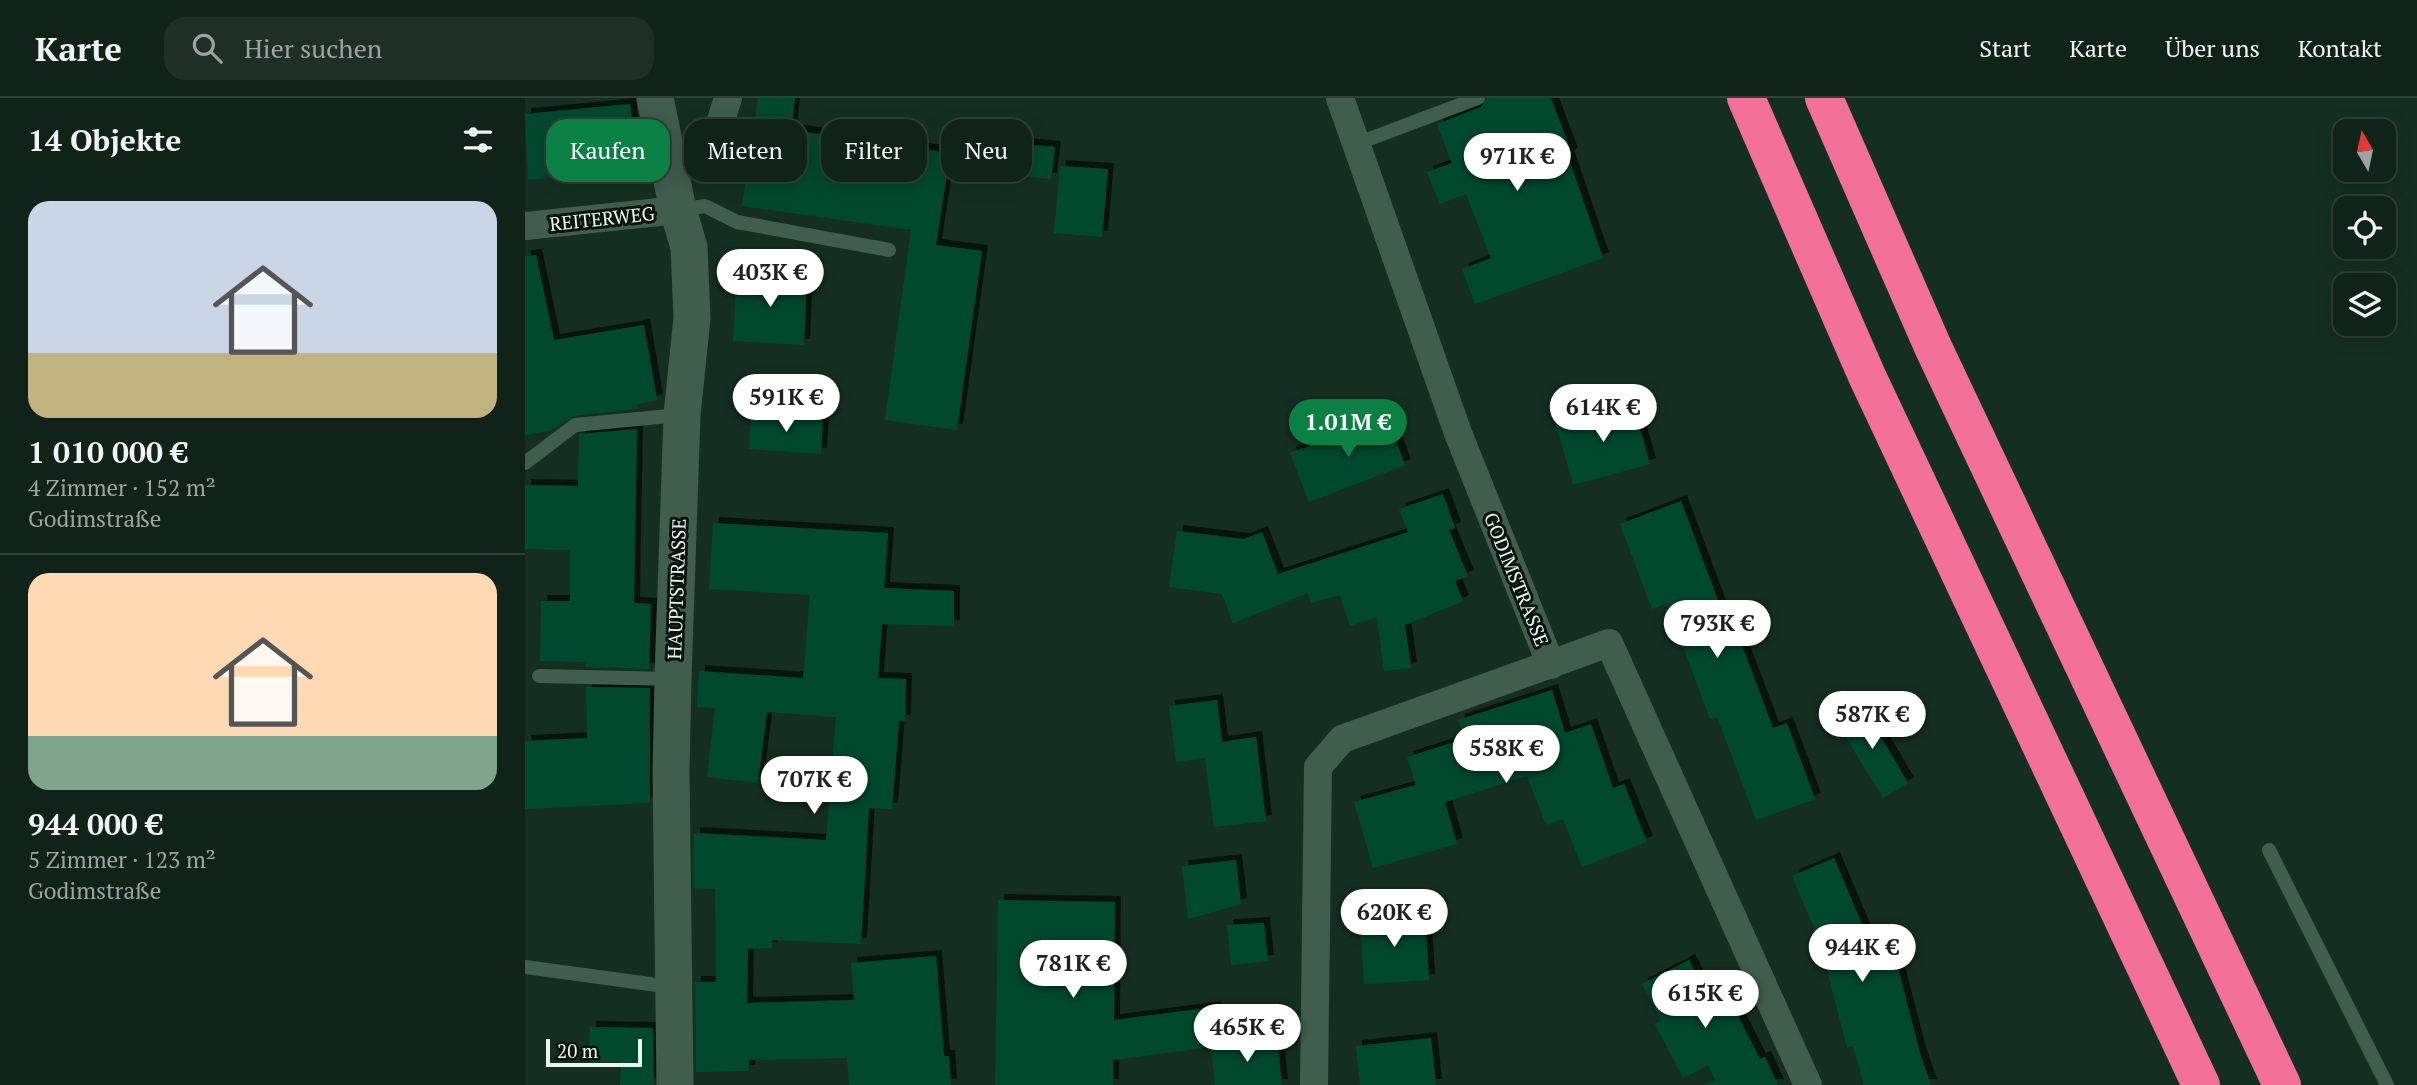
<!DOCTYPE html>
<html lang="de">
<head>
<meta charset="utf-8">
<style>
  :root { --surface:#0f2319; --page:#1d2f26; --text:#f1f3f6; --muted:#9ba4a2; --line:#2f4038; --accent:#0b8043 }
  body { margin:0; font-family:"PT Serif",serif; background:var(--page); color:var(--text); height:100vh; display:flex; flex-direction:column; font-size:26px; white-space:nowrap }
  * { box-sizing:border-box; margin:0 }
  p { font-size:23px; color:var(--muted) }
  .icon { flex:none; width:38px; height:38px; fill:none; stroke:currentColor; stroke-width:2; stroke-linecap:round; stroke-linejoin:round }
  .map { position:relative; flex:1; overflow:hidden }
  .side { display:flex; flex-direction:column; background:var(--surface); width:525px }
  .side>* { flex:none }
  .hud { position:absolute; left:21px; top:21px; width:665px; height:63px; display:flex; gap:14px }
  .needle { width:46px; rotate:351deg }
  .fabs { position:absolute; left:1808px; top:21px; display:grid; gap:14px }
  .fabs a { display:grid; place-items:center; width:63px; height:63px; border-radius:14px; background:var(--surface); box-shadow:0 4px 18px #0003,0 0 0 2px var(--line); font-size:35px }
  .scale { position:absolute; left:21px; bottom:18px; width:96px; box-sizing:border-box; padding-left:7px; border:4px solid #e8f8ee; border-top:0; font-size:19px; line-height:24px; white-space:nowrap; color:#e8f8ee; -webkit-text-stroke:5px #09140e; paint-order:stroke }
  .price { position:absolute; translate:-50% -60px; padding:0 16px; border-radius:24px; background:#fff; color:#222; font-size:23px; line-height:46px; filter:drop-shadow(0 2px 4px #0008) }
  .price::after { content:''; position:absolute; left:50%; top:42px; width:21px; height:16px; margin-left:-10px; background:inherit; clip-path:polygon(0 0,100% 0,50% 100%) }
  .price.on { background:var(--accent); color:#fff }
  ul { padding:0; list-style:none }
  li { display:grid; align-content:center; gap:14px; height:371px; padding:0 28px }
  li+li { border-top:2px solid var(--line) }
  li span { display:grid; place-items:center; height:217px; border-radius:21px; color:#555 }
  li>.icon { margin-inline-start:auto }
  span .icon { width:126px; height:126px; fill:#fffc; stroke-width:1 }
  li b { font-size:30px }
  h2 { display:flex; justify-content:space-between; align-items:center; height:84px; padding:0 28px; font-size:30px }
  .pill { padding:0 24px; border-radius:21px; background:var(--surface); box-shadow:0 4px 18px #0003,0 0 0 2px var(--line); font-size:24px; line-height:63px }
  .pill.on { background:var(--accent); color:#fff }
  header { display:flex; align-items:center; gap:42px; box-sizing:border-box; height:98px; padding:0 35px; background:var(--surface); border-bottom:2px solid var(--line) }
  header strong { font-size:33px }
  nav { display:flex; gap:38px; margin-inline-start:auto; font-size:24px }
  .search { width:490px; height:63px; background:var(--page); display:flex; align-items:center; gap:18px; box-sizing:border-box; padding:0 24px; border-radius:21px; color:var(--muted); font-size:26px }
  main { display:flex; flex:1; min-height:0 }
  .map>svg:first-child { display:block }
  .building { fill:#004a2d; filter:url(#shadow) }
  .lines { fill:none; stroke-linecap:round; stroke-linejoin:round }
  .service { stroke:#415d4d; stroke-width:14 }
  .minor { stroke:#415d4d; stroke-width:28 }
  .tertiary { stroke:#415d4d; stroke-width:37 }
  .motorway { stroke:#f2709a; stroke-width:38 }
  .labels { text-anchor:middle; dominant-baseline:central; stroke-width:6; stroke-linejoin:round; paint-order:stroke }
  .street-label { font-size:19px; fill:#e8f8ee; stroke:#09140e }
</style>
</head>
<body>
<header>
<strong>Karte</strong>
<div class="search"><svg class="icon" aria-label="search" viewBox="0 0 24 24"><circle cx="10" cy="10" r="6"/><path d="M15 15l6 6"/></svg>Hier suchen</div>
<nav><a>Start</a><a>Karte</a><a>Über uns</a><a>Kontakt</a></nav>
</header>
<main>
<section class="side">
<h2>14 Objekte<svg class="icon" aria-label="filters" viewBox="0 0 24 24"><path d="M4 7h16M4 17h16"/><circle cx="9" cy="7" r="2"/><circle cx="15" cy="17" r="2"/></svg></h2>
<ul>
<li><span style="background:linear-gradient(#c9d6e8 70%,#c2b280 0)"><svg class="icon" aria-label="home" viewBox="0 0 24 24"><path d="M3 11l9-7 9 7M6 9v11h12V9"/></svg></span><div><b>1 010 000 €</b><p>4 Zimmer · 152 m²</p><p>Godimstraße</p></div></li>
<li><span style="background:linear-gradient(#ffd9b3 75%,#7fa58c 0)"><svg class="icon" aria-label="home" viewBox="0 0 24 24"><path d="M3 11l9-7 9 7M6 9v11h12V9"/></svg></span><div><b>944 000 €</b><p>5 Zimmer · 123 m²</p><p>Godimstraße</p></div></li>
</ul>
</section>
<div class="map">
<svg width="1892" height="987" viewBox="0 0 1892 987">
  <defs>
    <filter id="shadow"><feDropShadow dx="6" dy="-6" stdDeviation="0" flood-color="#0009"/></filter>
  </defs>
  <rect width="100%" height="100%" fill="#142f21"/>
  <!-- building -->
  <g class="building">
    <polygon points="233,0 270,0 266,32 425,55 411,147 457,153 432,332 360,322 386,132 217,108"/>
    <polygon points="962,0 1026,0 1047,56 1043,58 1078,160 950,206 937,171 966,160 941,96 915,106 902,74 927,65 912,26 956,9"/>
    <polygon points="105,6 112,71 3,82 0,16"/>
    <polygon points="475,44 530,49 526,81 472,76"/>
    <polygon points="535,68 583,71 577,139 529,135"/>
    <polygon points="11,157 29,242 119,227 132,302 112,306 112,311 48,318 27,332 0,337 0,158"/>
    <polygon points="212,175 282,178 279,247 208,243"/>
    <polygon points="1108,306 1125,366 1048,387 1031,326"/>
    <polygon points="226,316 298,322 296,356 224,351"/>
    <polygon points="862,319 880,367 784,404 765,355"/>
    <polygon points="112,331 109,505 126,506 124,571 60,569 60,564 15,563 16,503 45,503 45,452 0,451 0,387 53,388 54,336"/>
    <polygon points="918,396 930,430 924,432 943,478 930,483 938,503 880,527 886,570 859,573 852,519 825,528 815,497 786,505 783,495 708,525 697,496 644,489 652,433 719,441 737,434 753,476 883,434 874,411"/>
    <polygon points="1156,403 1198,516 1204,513 1248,630 1262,625 1290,701 1231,722 1192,619 1185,621 1142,505 1127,511 1095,426"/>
    <polygon points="188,425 363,435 359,490 429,493 429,528 357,526 353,580 381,581 380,623 374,623 367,711 344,710 336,846 247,842 247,850 223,851 222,905 329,902 326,865 411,858 419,958 424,958 426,987 324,987 322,960 224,962 224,973 171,974 170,884 191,884 190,791 168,790 169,735 301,742 311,619 242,614 233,685 182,679 190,610 172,609 174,573 278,580 285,497 184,491"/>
    <polygon points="61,589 125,590 125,705 0,711 0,643 62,640"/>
    <polygon points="1027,592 1040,635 1066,626 1088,690 1099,686 1122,744 1057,769 1038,721 1021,727 1002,678 920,704 932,746 848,770 829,704 891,687 882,659 939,641 933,622"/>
    <polygon points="692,602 697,644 731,639 741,723 689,729 680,660 651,664 644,608"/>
    <polygon points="1337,607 1383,685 1358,700 1311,623"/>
    <polygon points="1309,760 1349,855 1368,851 1395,955 1406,987 1339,987 1328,948 1322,950 1301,868 1305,867 1267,778"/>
    <polygon points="711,762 716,806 663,821 657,768"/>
    <polygon points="473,802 590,804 589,922 690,909 695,948 588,962 588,987 470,987"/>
    <polygon points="900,816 904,882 839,886 835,819"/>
    <polygon points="739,825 743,863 706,867 702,827"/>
    <polygon points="1164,862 1180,893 1196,885 1235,961 1240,959 1253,987 1181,987 1190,982 1183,967 1158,980 1130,926 1136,923 1117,886"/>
    <polygon points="65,929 128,930 129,987 95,987 96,964 64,964"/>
    <polygon points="906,940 911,987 835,987 831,948"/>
    <polygon points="752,942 757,987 690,987 686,950"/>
  </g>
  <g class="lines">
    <!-- service -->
    <g class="service">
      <polyline points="831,46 953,0"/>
      <polyline points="154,112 180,108 212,124 364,152"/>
      <polyline points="0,365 50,327 155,317"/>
      <polyline points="14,578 148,581"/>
      <polyline points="1744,752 1862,987"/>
      <polyline points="0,869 147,889"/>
    </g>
    <!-- minor -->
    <g class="minor">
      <polyline points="815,0 933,335 1026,567"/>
      <polyline points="181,71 203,0"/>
      <polyline points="0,128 153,112"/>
      <polyline points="789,987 793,669 817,641 1084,545 1283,987"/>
    </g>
    <!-- tertiary -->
    <polyline class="tertiary" points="130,0 153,112 164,149 167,220 157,317 148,581 146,674 150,987"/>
    <!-- motorway -->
    <g class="motorway">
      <polyline points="1221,0 1342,278 1676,987"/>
      <polyline points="1299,0 1408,249 1757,987"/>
    </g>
  </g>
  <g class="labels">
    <!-- street labels -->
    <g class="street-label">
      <text transform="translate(77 120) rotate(-6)">REITERWEG</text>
      <text transform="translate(992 481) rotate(68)">GODIMSTRASSE</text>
      <text transform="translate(151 491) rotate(-88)">HAUPTSTRASSE</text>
    </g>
  </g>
</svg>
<div class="fabs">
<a><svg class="needle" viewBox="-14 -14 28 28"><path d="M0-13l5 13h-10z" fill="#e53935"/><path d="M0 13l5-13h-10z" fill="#9ba4a2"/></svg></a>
<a><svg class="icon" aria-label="locate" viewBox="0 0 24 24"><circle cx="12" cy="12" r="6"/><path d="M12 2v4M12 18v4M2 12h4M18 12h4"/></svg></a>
<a><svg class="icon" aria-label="layers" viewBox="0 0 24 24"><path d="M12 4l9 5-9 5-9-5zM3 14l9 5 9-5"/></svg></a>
</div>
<div class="scale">20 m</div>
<b class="price" style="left:992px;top:95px">971K €</b>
<b class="price" style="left:245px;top:211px">403K €</b>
<b class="price" style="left:261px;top:336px">591K €</b>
<b class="price" style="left:1078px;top:346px">614K €</b>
<b class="price on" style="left:823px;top:361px">1.01M €</b>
<b class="price" style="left:1192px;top:562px">793K €</b>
<b class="price" style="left:1347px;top:653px">587K €</b>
<b class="price" style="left:981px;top:687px">558K €</b>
<b class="price" style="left:289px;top:718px">707K €</b>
<b class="price" style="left:869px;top:851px">620K €</b>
<b class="price" style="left:1337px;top:886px">944K €</b>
<b class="price" style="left:548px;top:902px">781K €</b>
<b class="price" style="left:1180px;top:932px">615K €</b>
<b class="price" style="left:722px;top:966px">465K €</b>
<div class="hud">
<a class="pill on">Kaufen</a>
<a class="pill">Mieten</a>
<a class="pill">Filter</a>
<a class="pill">Neu</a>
</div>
</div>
</main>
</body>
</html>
